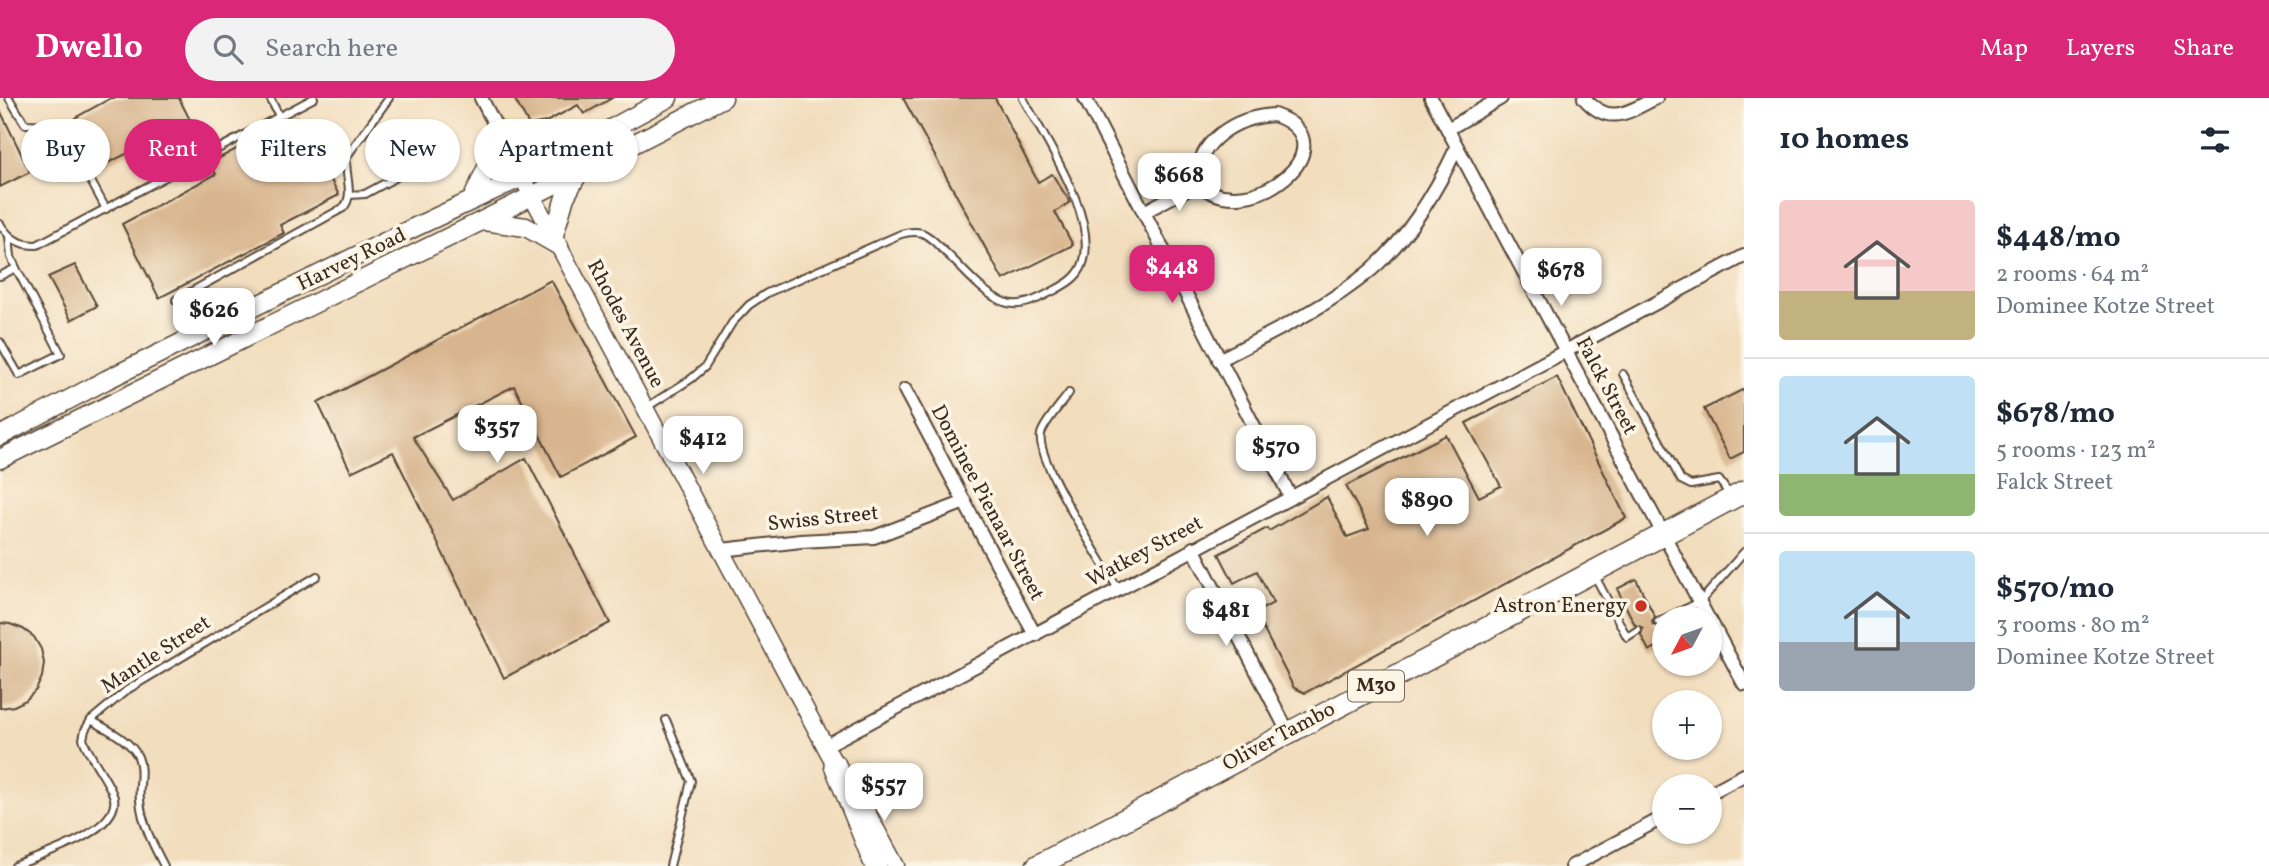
<!DOCTYPE html>
<html lang="en">
<head>
<meta charset="utf-8">
<style>
  :root { --surface:#fff; --page:#f2f2f3; --text:#1f2937; --muted:#747a83; --line:#e0e1e3; --accent:#db2777 }
  body { margin:0; font-family:Vollkorn,serif; background:var(--page); color:var(--text); height:100vh; display:flex; flex-direction:column; font-size:26px; white-space:nowrap }
  * { box-sizing:border-box; margin:0 }
  p { font-size:23px; color:var(--muted) }
  .icon { flex:none; width:38px; height:38px; fill:none; stroke:currentColor; stroke-width:2; stroke-linecap:round; stroke-linejoin:round }
  .map { position:relative; flex:1; overflow:hidden }
  .drawer { display:flex; flex-direction:column; background:var(--surface); width:525px }
  .drawer>* { flex:none }
  .banner { position:absolute; left:21px; top:21px; width:665px; height:63px; display:flex; gap:14px }
  .needle { width:46px; rotate:229deg }
  .fabs { position:absolute; left:1652px; top:508px; display:grid; gap:14px }
  .fabs a { display:grid; place-items:center; width:70px; height:70px; border-radius:50%; background:var(--surface); box-shadow:0 2px 5px #0004; font-size:35px }
  .price { position:absolute; translate:-50% -60px; padding:0 16px; border-radius:14px; background:#fff; color:#222; font-size:23px; line-height:46px; filter:drop-shadow(0 2px 4px #0008) }
  .price::after { content:''; position:absolute; left:50%; top:42px; width:21px; height:16px; margin-left:-10px; background:inherit; clip-path:polygon(0 0,100% 0,50% 100%) }
  .price.active { background:var(--accent); color:#fff }
  ul { padding:0; list-style:none }
  li { display:flex; align-items:center; gap:21px; height:175px; padding:0 35px }
  li+li { border-top:2px solid var(--line) }
  li span { display:grid; place-items:center; flex:none; width:196px; height:140px; border-radius:7px; color:#555 }
  li>.icon { margin-inline-start:auto }
  span .icon { width:84px; height:84px; fill:#fffc; stroke-width:1 }
  li b { font-size:30px }
  h2 { display:flex; justify-content:space-between; align-items:center; height:84px; padding:0 35px; font-size:30px }
  .tag { padding:0 24px; border-radius:32px; background:var(--surface); box-shadow:0 2px 5px #0004; font-size:24px; line-height:63px }
  .tag.active { background:var(--accent); color:#fff }
  header { display:flex; align-items:center; gap:42px; box-sizing:border-box; height:98px; padding:0 35px; background:var(--accent); color:#fff }
  header strong { font-size:33px }
  nav { display:flex; gap:38px; margin-inline-start:auto; font-size:24px }
  .search { width:490px; height:63px; background:var(--page); display:flex; align-items:center; gap:18px; box-sizing:border-box; padding:0 24px; border-radius:38px; color:var(--muted); font-size:26px }
  main { display:flex; flex:1; min-height:0 }
  .map>svg:first-child { display:block }
  .building { fill:#d8b58e }
  .lines { fill:none; stroke-linecap:round; stroke-linejoin:round }
  .service-casing { stroke:#564536; stroke-width:10 }
  .minor-casing { stroke:#564536; stroke-width:16 }
  .tertiary-casing { stroke:#564536; stroke-width:19 }
  .secondary-casing { stroke:#564536; stroke-width:21 }
  .primary-casing { stroke:#564536; stroke-width:24 }
  .service { stroke:#fff; stroke-width:6 }
  .minor { stroke:#fff; stroke-width:12 }
  .tertiary { stroke:#fff; stroke-width:16 }
  .secondary { stroke:#fff; stroke-width:18 }
  .primary { stroke:#fff; stroke-width:21 }
  .poi-dot { fill:#c8321e; stroke:#fcf5e5; stroke-width:2.5 }
  .labels { text-anchor:middle; dominant-baseline:central; stroke-width:7; stroke-linejoin:round; paint-order:stroke }
  .shield { fill:#fcf5e5; stroke:#75675a; stroke-width:2 }
  .shield-label { font-size:19px; font-weight:bold; fill:#3b2a1e }
  .street-label { font-size:21px; fill:#3b2a1e; stroke:#fcf5e5 }
  .poi-label { font-size:21px; fill:#3b2a1e; stroke:#fcf5e5; text-anchor:end }
</style>
</head>
<body>
<header>
<strong>Dwello</strong>
<div class="search"><svg class="icon" aria-label="search" viewBox="0 0 24 24"><circle cx="10" cy="10" r="6"/><path d="M15 15l6 6"/></svg>Search here</div>
<nav><a>Map</a><a>Layers</a><a>Share</a></nav>
</header>
<main>
<div class="map">
<svg width="1744" height="768" viewBox="0 0 1744 768">
  <rect width="100%" height="100%" fill="#fcf5e5"/>
  <filter id="ink" filterUnits="userSpaceOnUse"><feTurbulence type="fractalNoise" baseFrequency=".0143" numOctaves="2"/><feDisplacementMap in="SourceGraphic" scale="14" xChannelSelector="R" yChannelSelector="G"/><feConvolveMatrix kernelMatrix="1 2 1 2 8 2 1 2 1" color-interpolation-filters="sRGB"/></filter>
  <filter id="wash" filterUnits="userSpaceOnUse"><feTurbulence type="fractalNoise" baseFrequency=".00686" numOctaves="4" result="noise"/><feDisplacementMap in="SourceGraphic" scale="28" xChannelSelector="R" yChannelSelector="G"/><feGaussianBlur stdDeviation="1.57" result="paint"/><feColorMatrix in="noise" values="0 0 0 0 0 0 0 0 0 0 0 0 0 0 0 0 0 1.4 0 .05"/><feComposite in="paint" operator="in"/></filter>
  <g filter="url(#wash)">
    <rect width="100%" height="100%" fill="#f2ddbd"/>
    <g id="blocks">
      <!-- building -->
      <g class="building">
        <polygon points="111,0 179,0 191,24 98,70 75,20"/>
        <polygon points="514,0 612,0 584,16 578,7 546,24 529,27"/>
        <polygon points="903,0 995,0 1038,84 1052,76 1070,104 1055,114 1073,147 1003,182"/>
        <polygon points="0,12 30,74 0,89"/>
        <polygon points="297,19 339,97 280,127 284,135 159,200 122,126 216,76 210,65"/>
        <polygon points="75,167 97,208 71,222 48,179"/>
        <polygon points="551,182 636,339 561,379 514,288 413,339 453,402 526,360 610,525 504,580 393,354 351,374 318,305"/>
        <polygon points="1557,279 1626,420 1305,595 1294,590 1255,515 1273,505 1257,473 1234,485 1219,456 1267,430 1269,433 1327,399 1347,439 1369,431 1346,388 1446,337 1479,399 1501,388 1466,325"/>
        <polygon points="1744,291 1744,354 1730,361 1704,311"/>
        <polygon points="1636,481 1655,519 1652,523 1653,527 1661,529 1664,536 1664,545 1649,553 1641,537 1643,530 1635,527 1617,491"/>
        <polygon points="0,525 10,526 23,531 34,539 41,551 44,565 42,579 36,592 26,602 14,608 0,610"/>
      </g>
    </g>
  </g>
  <g filter="url(#ink)">
    <use href="#blocks" fill-opacity="0" stroke="#564536" stroke-width="2"/>
    <g class="lines">
      <defs>
        <g id="service">
          <polyline points="9,0 25,26 52,27 65,35 106,111"/>
          <polyline points="270,0 279,18"/>
          <polyline points="350,97 365,96 452,49"/>
          <path d="M0,126C10,141 19,147 37,147L314,0"/>
          <polyline points="0,178 16,170"/>
          <path d="M176,202L343,110C356,97 343,75 347,58L389,0"/>
          <polyline points="0,244 19,277 61,256 16,170 11,159 9,138"/>
          <polyline points="1623,276 1681,382 1691,387 1719,382 1730,397"/>
          <path d="M1069,295C1062,305 1044,325 1041,336C1035,362 1102,463 1118,491"/>
          <path d="M647,309L691,281L705,269L732,225L749,207L767,195L901,136C908,134 915,133 922,135C930,138 937,146 943,152C962,169 980,194 1004,204C1021,211 1040,200 1055,192C1066,186 1077,180 1082,168C1101,123 1044,40 1023,0"/>
          <polyline points="1598,484 1627,539 1638,532"/>
          <polyline points="1666,520 1700,504 1744,454"/>
          <polyline points="1658,524 1664,521"/>
          <path d="M91,622C106,631 131,642 138,659C144,673 138,688 140,702C142,726 153,747 164,768"/>
          <polyline points="666,622 691,683 670,768"/>
          <path d="M15,768C39,758 120,734 114,700C111,686 89,659 83,641L85,632L91,622L127,592L317,478"/>
        </g>
        <g id="minor">
          <polyline points="481,0 522,79"/>
          <polyline points="1085,0 1290,398"/>
          <polyline points="1431,0 1708,520"/>
          <path d="M1584,0C1609,29 1628,14 1656,0"/>
          <path d="M1274,17C1355,45 1248,133 1198,85C1195,43 1236,19 1274,17Z"/>
          <polyline points="1448,31 1501,0"/>
          <polyline points="1144,114 1198,85"/>
          <path d="M1219,262C1271,235 1326,210 1371,172C1409,139 1436,94 1457,49"/>
          <polyline points="905,292 1035,537"/>
          <polyline points="1193,450 1288,634"/>
          <polyline points="722,452 801,443 874,439 965,404"/>
          <polyline points="1710,522 1744,586"/>
          <polyline points="825,648 1744,158"/>
          <polyline points="1710,695 1744,677"/>
          <polyline points="1572,768 1664,719"/>
        </g>
        <g id="tertiary">
          <polyline points="522,79 840,676"/>
          <polyline points="851,694 863,707 896,768"/>
        </g>
        <g id="secondary">
          <polyline points="472,102 488,67 499,33"/>
          <polyline points="484,123 526,129 559,148"/>
          <polyline points="554,137 565,99 579,74"/>
          <polyline points="0,338 106,282 411,131 522,79 668,0"/>
          <polyline points="0,361 532,98 723,0"/>
        </g>
        <g id="primary">
          <polyline points="835,667 876,768"/>
          <polyline points="1037,768 1744,394"/>
        </g>
      </defs>
      <!-- service casing -->
      <use href="#service" class="service-casing"/>
      <!-- minor casing -->
      <use href="#minor" class="minor-casing"/>
      <!-- tertiary casing -->
      <use href="#tertiary" class="tertiary-casing"/>
      <!-- secondary casing -->
      <use href="#secondary" class="secondary-casing"/>
      <!-- primary casing -->
      <use href="#primary" class="primary-casing"/>
      <!-- service -->
      <use href="#service" class="service"/>
      <!-- minor -->
      <use href="#minor" class="minor"/>
      <!-- tertiary -->
      <use href="#tertiary" class="tertiary"/>
      <!-- secondary -->
      <use href="#secondary" class="secondary"/>
      <!-- primary -->
      <use href="#primary" class="primary"/>
    </g>
  </g>
  <!-- markers -->
  <circle class="poi-dot" cx="1641" cy="508" r="7"/>
  <g class="labels">
    <!-- shield labels -->
    <rect class="shield" x="1348" y="572.5" width="56" height="31" rx="5"/>
    <g class="shield-label">
      <text x="1376" y="588">M30</text>
    </g>
    <!-- street labels -->
    <g class="street-label">
      <text transform="translate(352 162) rotate(-26)">Harvey Road</text>
      <text transform="translate(625 226) rotate(62)">Rhodes Avenue</text>
      <text transform="translate(1606 288) rotate(62)">Falck Street</text>
      <text transform="translate(987 405) rotate(62)">Dominee Pienaar Street</text>
      <text transform="translate(823 421) rotate(-6)">Swiss Street</text>
      <text transform="translate(1145 454) rotate(-28)">Watkey Street</text>
      <text transform="translate(156 557) rotate(-33)">Mantle Street</text>
      <text transform="translate(1279 639) rotate(-28)">Oliver Tambo</text>
    </g>
    <!-- poi labels -->
    <g class="poi-label">
      <text x="1627" y="508">Astron Energy</text>
    </g>
  </g>
</svg>
<div class="fabs">
<a><svg class="needle" viewBox="-14 -14 28 28"><path d="M0-13l5 13h-10z" fill="#e53935"/><path d="M0 13l5-13h-10z" fill="#747a83"/></svg></a>
<a>+</a>
<a>−</a>
</div>
<b class="price" style="left:1179px;top:115px">$668</b>
<b class="price active" style="left:1172px;top:207px">$448</b>
<b class="price" style="left:1561px;top:210px">$678</b>
<b class="price" style="left:214px;top:250px">$626</b>
<b class="price" style="left:497px;top:367px">$357</b>
<b class="price" style="left:703px;top:378px">$412</b>
<b class="price" style="left:1276px;top:387px">$570</b>
<b class="price" style="left:1427px;top:440px">$890</b>
<b class="price" style="left:1226px;top:550px">$481</b>
<b class="price" style="left:884px;top:725px">$557</b>
<div class="banner">
<a class="tag">Buy</a>
<a class="tag active">Rent</a>
<a class="tag">Filters</a>
<a class="tag">New</a>
<a class="tag">Apartment</a>
</div>
</div>
<section class="drawer">
<h2>10 homes<svg class="icon" aria-label="filters" viewBox="0 0 24 24"><path d="M4 7h16M4 17h16"/><circle cx="9" cy="7" r="2"/><circle cx="15" cy="17" r="2"/></svg></h2>
<ul>
<li><span style="background:linear-gradient(#f6c9c9 65%,#c2b280 0)"><svg class="icon" aria-label="home" viewBox="0 0 24 24"><path d="M3 11l9-7 9 7M6 9v11h12V9"/></svg></span><div><b>$448/mo</b><p>2 rooms · 64 m²</p><p>Dominee Kotze Street</p></div></li>
<li><span style="background:linear-gradient(#bfe0f5 70%,#8fb573 0)"><svg class="icon" aria-label="home" viewBox="0 0 24 24"><path d="M3 11l9-7 9 7M6 9v11h12V9"/></svg></span><div><b>$678/mo</b><p>5 rooms · 123 m²</p><p>Falck Street</p></div></li>
<li><span style="background:linear-gradient(#bfe0f5 65%,#9aa5b1 0)"><svg class="icon" aria-label="home" viewBox="0 0 24 24"><path d="M3 11l9-7 9 7M6 9v11h12V9"/></svg></span><div><b>$570/mo</b><p>3 rooms · 80 m²</p><p>Dominee Kotze Street</p></div></li>
</ul>
</section>
</main>
</body>
</html>
